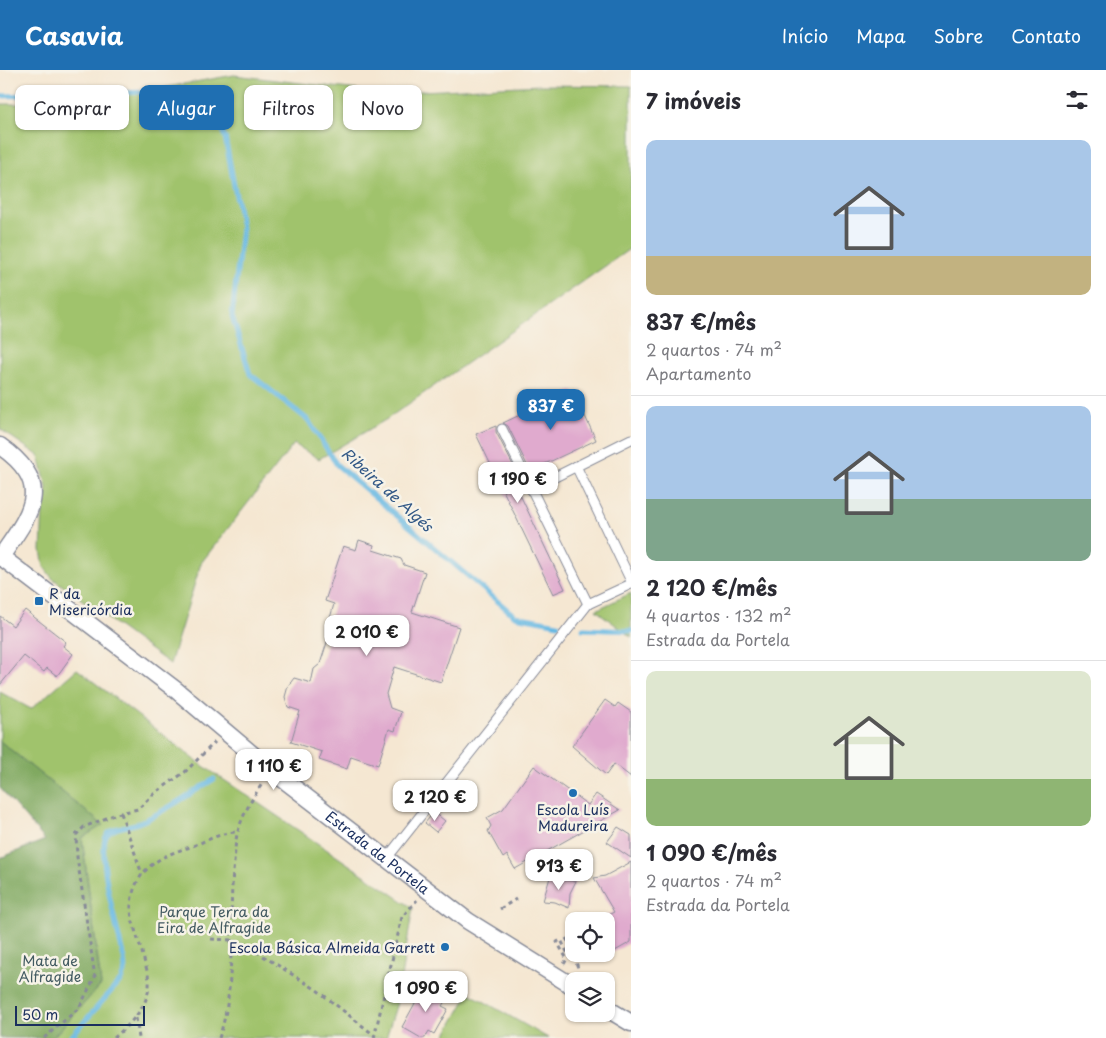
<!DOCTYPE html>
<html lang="pt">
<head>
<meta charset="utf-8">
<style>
  :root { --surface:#fff; --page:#f2f2f3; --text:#2b2b33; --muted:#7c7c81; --line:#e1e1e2; --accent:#1f6fb2 }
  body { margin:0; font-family:"Playpen Sans",sans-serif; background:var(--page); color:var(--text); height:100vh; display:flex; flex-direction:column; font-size:19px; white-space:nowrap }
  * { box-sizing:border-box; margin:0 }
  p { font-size:16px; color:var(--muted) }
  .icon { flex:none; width:28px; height:28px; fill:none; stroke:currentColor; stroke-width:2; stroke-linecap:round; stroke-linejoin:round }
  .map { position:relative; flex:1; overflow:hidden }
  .drawer { display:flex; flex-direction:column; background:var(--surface); width:475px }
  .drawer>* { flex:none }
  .hud { position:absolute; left:15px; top:15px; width:475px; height:45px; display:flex; gap:10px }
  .buttons { position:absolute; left:565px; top:842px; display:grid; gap:10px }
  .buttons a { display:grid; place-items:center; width:50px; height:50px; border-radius:10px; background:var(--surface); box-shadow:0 1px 4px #0004; font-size:25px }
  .scale { position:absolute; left:15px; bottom:12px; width:130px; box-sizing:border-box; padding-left:5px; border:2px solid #1b2f5e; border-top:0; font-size:14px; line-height:18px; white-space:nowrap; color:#1b2f5e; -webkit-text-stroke:4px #f7f3e8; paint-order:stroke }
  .price { position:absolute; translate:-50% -42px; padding:0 11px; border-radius:10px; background:#fff; color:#222; font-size:16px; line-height:32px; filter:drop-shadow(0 1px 2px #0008) }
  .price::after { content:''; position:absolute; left:50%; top:30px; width:15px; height:11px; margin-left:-8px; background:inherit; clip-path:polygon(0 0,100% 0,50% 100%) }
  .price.on { background:var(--accent); color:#fff }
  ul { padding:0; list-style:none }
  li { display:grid; align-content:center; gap:10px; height:265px; padding:0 15px }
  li+li { border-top:1px solid var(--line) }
  li span { display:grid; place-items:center; height:155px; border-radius:10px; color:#555 }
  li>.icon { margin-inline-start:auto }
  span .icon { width:90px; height:90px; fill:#fffc; stroke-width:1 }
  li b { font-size:21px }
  h2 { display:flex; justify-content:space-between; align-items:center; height:60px; padding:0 15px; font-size:21px }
  .pill { padding:0 18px; border-radius:10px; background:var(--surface); box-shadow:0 1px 4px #0004; font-size:18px; line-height:45px }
  .pill.on { background:var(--accent); color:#fff }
  header { display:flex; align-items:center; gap:30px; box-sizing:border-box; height:70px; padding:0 25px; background:var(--accent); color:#fff }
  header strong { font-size:24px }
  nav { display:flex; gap:28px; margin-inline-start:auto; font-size:18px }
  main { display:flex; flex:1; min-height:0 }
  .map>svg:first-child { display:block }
  .green { fill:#a0c36c; stroke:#5e7965 }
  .forest { fill:#80a960; stroke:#4e6c5f }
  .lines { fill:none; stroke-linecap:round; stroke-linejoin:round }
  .stream { stroke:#67b9e3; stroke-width:5 }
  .building { fill:#e0aace }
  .service-casing { stroke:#888b98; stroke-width:11 }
  .minor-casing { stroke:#888b98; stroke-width:19 }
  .path { stroke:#888b98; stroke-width:3; stroke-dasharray:4 4; stroke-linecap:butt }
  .service { stroke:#fff; stroke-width:9 }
  .minor { stroke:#fff; stroke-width:16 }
  .poi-dot { fill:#1f6fb2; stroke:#f7f3e8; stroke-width:2 }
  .labels { text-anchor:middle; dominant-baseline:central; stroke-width:5; stroke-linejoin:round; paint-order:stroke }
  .poi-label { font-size:14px; fill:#1b2f5e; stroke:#f7f3e8; text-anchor:start }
  .street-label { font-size:14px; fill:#1b2f5e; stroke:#f7f3e8 }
  .park-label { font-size:14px; fill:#435b62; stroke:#f7f3e8 }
  .water-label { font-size:15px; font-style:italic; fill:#325886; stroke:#f7f3e8 }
</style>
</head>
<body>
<header>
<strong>Casavia</strong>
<nav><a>Início</a><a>Mapa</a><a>Sobre</a><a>Contato</a></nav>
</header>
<main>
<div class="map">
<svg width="631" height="968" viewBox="0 0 631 968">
  <rect width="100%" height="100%" fill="#f7f3e8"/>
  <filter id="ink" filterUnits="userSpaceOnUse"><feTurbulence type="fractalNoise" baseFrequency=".02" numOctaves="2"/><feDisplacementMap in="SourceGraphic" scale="10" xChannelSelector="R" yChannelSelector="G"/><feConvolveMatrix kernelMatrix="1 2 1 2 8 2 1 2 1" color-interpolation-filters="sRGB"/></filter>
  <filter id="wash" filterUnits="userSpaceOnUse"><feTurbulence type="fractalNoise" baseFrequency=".0096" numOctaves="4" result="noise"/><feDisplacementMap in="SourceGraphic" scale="20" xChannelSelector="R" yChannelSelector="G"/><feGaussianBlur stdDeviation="1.12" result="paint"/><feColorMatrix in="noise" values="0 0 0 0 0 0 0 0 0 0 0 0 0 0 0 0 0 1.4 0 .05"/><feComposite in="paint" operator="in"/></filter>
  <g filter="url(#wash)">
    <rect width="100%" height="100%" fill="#f5e7d2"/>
    <!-- green -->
    <g class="green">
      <polygon points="234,5 383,23 541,15 631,16 631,178 387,349 319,389 294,374 201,493 170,594 52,508 44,497 41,480 43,438 47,418 39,386 0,359 0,34 72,34"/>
      <polygon points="631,523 631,567 596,540"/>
      <polygon points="77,599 202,695 413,838 396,936 386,968 52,968 101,915 82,768 102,755 0,671 0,622 31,639"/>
      <polygon points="469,923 548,968 444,968"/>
    </g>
    <!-- forest -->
    <polygon class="forest" points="0,671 103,755 82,768 101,915 52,968 0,968 0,788 45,770 0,718"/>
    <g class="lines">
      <!-- stream -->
      <g class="stream">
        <polyline points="0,26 189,21 212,40 225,67 242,158 232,246 250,304 308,350 337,395 515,546 558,554"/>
        <polyline points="583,559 631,561"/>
        <path d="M70,968L121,910L125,900L124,888C119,866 95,782 107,765C114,756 129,757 138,753C165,742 189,724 214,709"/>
      </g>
    </g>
    <g id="blocks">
      <!-- building -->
      <g class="building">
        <polygon points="573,320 596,370 530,401 508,356 503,353"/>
        <polygon points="496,356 496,362 519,407 513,410 565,519 553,524 476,364"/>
        <polygon points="359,470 374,475 373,480 401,489 404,495 425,502 412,542 459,557 441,612 394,597 386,624 390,638 401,642 395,661 389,659 378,695 351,686 347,699 319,690 322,682 291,672 300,641 288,637 285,627 288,616 294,608 311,613 314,599 320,594 331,560 327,559 334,534 325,531 343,476 356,480"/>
        <polygon points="25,540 66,572 63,576 73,584 57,606 47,598 44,602 24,586 0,615 0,546 13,556"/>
        <polygon points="605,630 615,637 618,633 631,642 631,707 614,694 606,705 572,676"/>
        <polygon points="534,696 588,735 596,724 620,740 515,799 507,785 503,788 488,761 491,756 487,748 503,739"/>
        <polygon points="434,742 445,751 436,762 425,753"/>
        <polygon points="618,757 631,765 631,788 607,772"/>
        <polygon points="631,792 631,872 606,886 606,846 614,842 594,808 605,806"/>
        <polygon points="551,804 563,810 576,811 570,823 569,838 555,832 543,831"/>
        <polygon points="425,915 447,928 442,936 448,939 434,964 429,961 425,968 421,968 402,957"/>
      </g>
    </g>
  </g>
  <g filter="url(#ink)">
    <use href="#blocks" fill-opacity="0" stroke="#888b98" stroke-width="1"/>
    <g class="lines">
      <defs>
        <g id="service">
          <polyline points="502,359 588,534 631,514"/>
          <polyline points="576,396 631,511"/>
          <polyline points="531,419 631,369"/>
          <polyline points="387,788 588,534"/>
        </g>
        <g id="minor">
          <path d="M0,376C56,415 30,444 0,488"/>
          <path id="s1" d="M0,486L176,620L271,700L468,851L574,917"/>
          <polyline points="606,938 631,953"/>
        </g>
      </defs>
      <!-- service casing -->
      <use href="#service" class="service-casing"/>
      <!-- minor casing -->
      <use href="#minor" class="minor-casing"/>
      <!-- path -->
      <g class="path">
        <polyline points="121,743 142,804"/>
        <polyline points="500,839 516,829"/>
        <polyline points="566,868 574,881"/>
        <polyline points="211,869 231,870 244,874 317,920 374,965"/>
        <polyline points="574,886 579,901"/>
        <polyline points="564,894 567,889 557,872 561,870 570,888 575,884"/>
        <polyline points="136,948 139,968"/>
        <polyline points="44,968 79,938 95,907 77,787 76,765 84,757 116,744 138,739 155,723 185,702 215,672"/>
        <path d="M114,968C130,953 147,939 149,916C150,906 144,892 142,882C138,868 130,849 131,834C134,801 159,786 187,778C203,773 220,762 237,762"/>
        <path d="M219,968C238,912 227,850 234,792C235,782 235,771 238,761C243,744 252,729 262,714"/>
        <polyline points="374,968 402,847 417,830"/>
      </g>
      <!-- service -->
      <use href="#service" class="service"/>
      <!-- minor -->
      <use href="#minor" class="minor"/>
    </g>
  </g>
  <!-- markers -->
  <g class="poi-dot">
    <rect x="34" y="526" width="10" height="10" rx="2.5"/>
    <circle cx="573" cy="723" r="5"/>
    <circle cx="445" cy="877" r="5"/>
  </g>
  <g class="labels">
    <!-- poi labels -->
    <g class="poi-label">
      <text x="49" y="523">R da<tspan x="49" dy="16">Misericórdia</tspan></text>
      <text x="573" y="739" text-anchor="middle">Escola Luís<tspan x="573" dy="16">Madureira</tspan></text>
      <text x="435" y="877" text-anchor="end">Escola Básica Almeida Garrett</text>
    </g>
    <!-- street labels -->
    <g class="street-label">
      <text stroke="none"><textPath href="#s1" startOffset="480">Estrada da Portela</textPath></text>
    </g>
    <!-- park labels -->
    <g class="park-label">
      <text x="214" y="841">Parque Terra da<tspan x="214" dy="16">Eira de Alfragide</tspan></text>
      <text x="50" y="890">Mata de<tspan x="50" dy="16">Alfragide</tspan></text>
    </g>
    <!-- water labels -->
    <g class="water-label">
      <text transform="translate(388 419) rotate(42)">Ribeira de Algés</text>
    </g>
  </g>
</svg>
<div class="buttons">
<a><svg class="icon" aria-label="locate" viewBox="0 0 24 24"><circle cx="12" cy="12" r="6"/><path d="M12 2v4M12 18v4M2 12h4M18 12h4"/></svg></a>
<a><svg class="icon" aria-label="layers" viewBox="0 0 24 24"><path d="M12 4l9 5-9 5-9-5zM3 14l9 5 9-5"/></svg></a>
</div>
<div class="scale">50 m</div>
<b class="price on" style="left:551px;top:361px">837 €</b>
<b class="price" style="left:518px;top:434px">1 190 €</b>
<b class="price" style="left:367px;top:587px">2 010 €</b>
<b class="price" style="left:274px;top:721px">1 110 €</b>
<b class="price" style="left:435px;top:752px">2 120 €</b>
<b class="price" style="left:559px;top:821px">913 €</b>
<b class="price" style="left:426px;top:943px">1 090 €</b>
<div class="hud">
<a class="pill">Comprar</a>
<a class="pill on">Alugar</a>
<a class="pill">Filtros</a>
<a class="pill">Novo</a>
</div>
</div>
<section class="drawer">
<h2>7 imóveis<svg class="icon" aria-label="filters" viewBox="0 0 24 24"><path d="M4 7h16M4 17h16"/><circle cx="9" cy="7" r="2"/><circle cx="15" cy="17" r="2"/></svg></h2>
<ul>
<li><span style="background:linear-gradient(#a9c7e8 75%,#c2b280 0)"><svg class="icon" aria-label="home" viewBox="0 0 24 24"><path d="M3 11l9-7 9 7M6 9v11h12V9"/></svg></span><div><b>837 €/mês</b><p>2 quartos · 74 m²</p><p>Apartamento</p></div></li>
<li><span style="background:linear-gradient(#a9c7e8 60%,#7fa58c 0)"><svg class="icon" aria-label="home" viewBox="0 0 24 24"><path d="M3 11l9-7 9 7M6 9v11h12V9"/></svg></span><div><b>2 120 €/mês</b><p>4 quartos · 132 m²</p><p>Estrada da Portela</p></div></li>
<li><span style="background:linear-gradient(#dfe7d0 70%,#8fb573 0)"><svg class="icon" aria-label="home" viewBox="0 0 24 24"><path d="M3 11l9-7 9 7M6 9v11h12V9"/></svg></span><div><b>1 090 €/mês</b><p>2 quartos · 74 m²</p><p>Estrada da Portela</p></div></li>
</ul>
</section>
</main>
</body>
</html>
